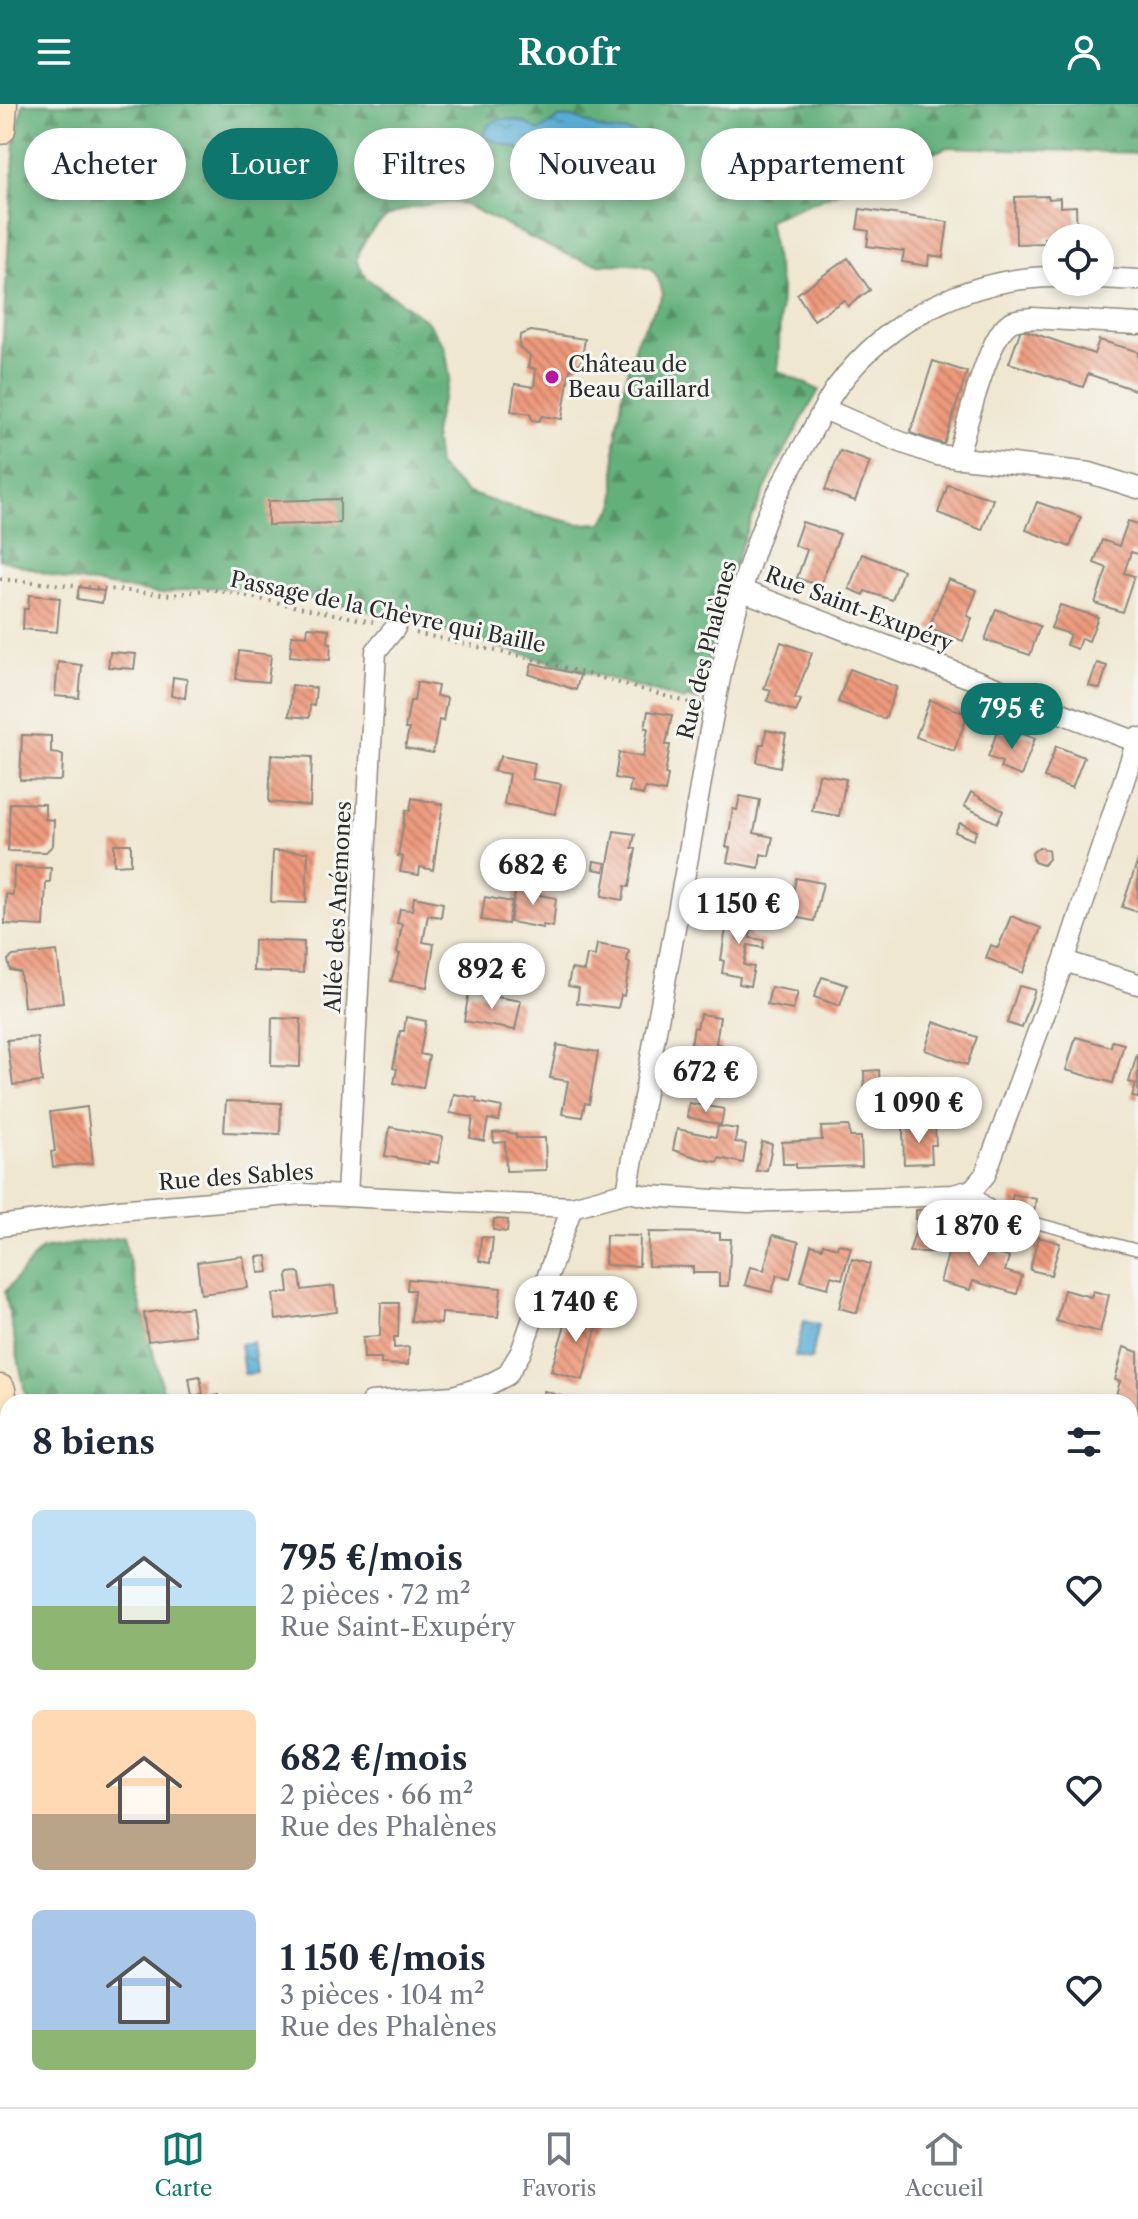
<!DOCTYPE html>
<html lang="fr">
<head>
<meta charset="utf-8">
<style>
  :root { --surface:#fff; --page:#f2f2f3; --text:#1f2937; --muted:#747a83; --line:#e0e1e3; --accent:#0f766e }
  body { margin:0; font-family:"Libre Caslon Text",serif; background:var(--page); color:var(--text); height:100vh; display:flex; flex-direction:column; font-size:30px; white-space:nowrap }
  * { box-sizing:border-box; margin:0 }
  p { font-size:26px; color:var(--muted) }
  .icon { flex:none; width:44px; height:44px; fill:none; stroke:currentColor; stroke-width:2; stroke-linecap:round; stroke-linejoin:round }
  .map { position:relative; flex:1; overflow:hidden }
  .drawer { position:absolute; left:0px; top:1290px; width:1138px; height:714px; display:flex; flex-direction:column; background:var(--surface); border-radius:24px 24px 0 0; box-shadow:0 4px 12px #0003 }
  .drawer>* { flex:none }
  .top-card { position:absolute; left:24px; top:24px; width:1090px; height:72px; display:flex; gap:16px }
  .fabs { position:absolute; left:1042px; top:120px; display:grid; gap:16px }
  .fabs a { display:grid; place-items:center; width:72px; height:72px; border-radius:50%; background:var(--surface); box-shadow:0 4px 12px #0003; font-size:40px }
  .price { position:absolute; translate:-50% -68px; padding:0 18px; border-radius:28px; background:#fff; color:#222; font-size:26px; line-height:52px; filter:drop-shadow(0 2px 4px #0008) }
  .price::after { content:''; position:absolute; left:50%; top:48px; width:24px; height:18px; margin-left:-12px; background:inherit; clip-path:polygon(0 0,100% 0,50% 100%) }
  .price.on { background:var(--accent); color:#fff }
  ul { padding:0; list-style:none }
  li { display:flex; align-items:center; gap:24px; height:200px; padding:0 32px }
  li span { display:grid; place-items:center; flex:none; width:224px; height:160px; border-radius:12px; color:#555 }
  li>.icon { margin-inline-start:auto }
  span .icon { width:96px; height:96px; fill:#fffc; stroke-width:1 }
  li b { font-size:34px }
  h2 { display:flex; justify-content:space-between; align-items:center; height:96px; padding:0 32px; font-size:34px }
  .tag { padding:0 28px; border-radius:36px; background:var(--surface); box-shadow:0 4px 12px #0003; font-size:28px; line-height:72px }
  .tag.on { background:var(--accent); color:#fff }
  header { display:flex; justify-content:space-between; align-items:center; height:104px; padding:0 32px; background:var(--accent); color:#fff; font-size:36px; font-weight:600 }
  .tabs { display:flex; justify-content:space-around; align-items:center; height:112px; border-top:2px solid var(--line); background:var(--surface); font-size:22px; color:var(--muted) }
  .tabs a { display:grid; justify-items:center; gap:4px }
  .tabs .on { color:var(--accent) }
  .map>svg:first-child { display:block }
  .forest { fill:url(#forest-firs); stroke:#476e52; stroke-width:2; fill-rule:evenodd }
  .water { fill:url(#water-ripples); stroke:#426c80; stroke-width:2 }
  .building { fill:url(#building-back-hatch) }
  .lines { fill:none; stroke-linecap:round; stroke-linejoin:round }
  .service-casing { stroke:#8e897e; stroke-width:13 }
  .minor-casing { stroke:#8e897e; stroke-width:23 }
  .secondary-casing { stroke:#8e897e; stroke-width:33 }
  .path { stroke:#8e897e; stroke-width:4; stroke-dasharray:2 6; stroke-linecap:butt }
  .service { stroke:#fff; stroke-width:10 }
  .minor { stroke:#fff; stroke-width:20 }
  .secondary { stroke:#fee5c5; stroke-width:30 }
  .poi-dot { fill:#b5179e; stroke:#f6f6f2; stroke-width:3 }
  .labels { text-anchor:middle; dominant-baseline:central; stroke-width:6; stroke-linejoin:round; paint-order:stroke }
  .poi-label { font-size:22px; fill:#2b2b2b; stroke:#f6f6f2; text-anchor:start }
  .street-label { font-size:22px; fill:#2b2b2b; stroke:#f6f6f2 }
</style>
</head>
<body>
<header><svg class="icon" aria-label="menu" viewBox="0 0 24 24"><path d="M4 6h16M4 12h16M4 18h16"/></svg>Roofr<svg class="icon" aria-label="person" viewBox="0 0 24 24"><circle cx="12" cy="8" r="4"/><path d="M4 21q1-7 8-7t8 7"/></svg></header>
<div class="map">
<svg width="1138" height="2003" viewBox="0 0 1138 2003">
  <defs>
    <pattern id="forest-firs" width="22" height="20" patternUnits="userSpaceOnUse" patternTransform="scale(2)"><rect width="22" height="20" fill="#63b07a"/><path d="M5 1l3.5 6h-7zM16 11l3.5 6h-7z" fill="#528f64"/></pattern>
    <pattern id="water-ripples" width="26" height="14" patternUnits="userSpaceOnUse" patternTransform="scale(2)"><rect width="26" height="14" fill="#59add5"/><path d="M2 4q2-2 4 0t4 0M15 11q2-2 4 0t4 0" fill="none" stroke="#4a8dad"/></pattern>
    <pattern id="building-back-hatch" width="6" height="6" patternUnits="userSpaceOnUse" patternTransform="scale(2)"><rect width="6" height="6" fill="#ed997c"/><path d="M-1 5l2 2M0 0l6 6M5-1l2 2" fill="none" stroke="#c07d66"/></pattern>
  </defs>
  <rect width="100%" height="100%" fill="#f6f6f2"/>
  <filter id="ink" filterUnits="userSpaceOnUse"><feTurbulence type="fractalNoise" baseFrequency=".0125" numOctaves="2"/><feDisplacementMap in="SourceGraphic" scale="16" xChannelSelector="R" yChannelSelector="G"/><feConvolveMatrix kernelMatrix="1 2 1 2 8 2 1 2 1" color-interpolation-filters="sRGB"/></filter>
  <filter id="wash" filterUnits="userSpaceOnUse"><feTurbulence type="fractalNoise" baseFrequency=".006" numOctaves="4" result="noise"/><feDisplacementMap in="SourceGraphic" scale="32" xChannelSelector="R" yChannelSelector="G"/><feGaussianBlur stdDeviation="1.8" result="paint"/><feColorMatrix in="noise" values="0 0 0 0 0 0 0 0 0 0 0 0 0 0 0 0 0 1.4 0 .05"/><feComposite in="paint" operator="in"/></filter>
  <g filter="url(#wash)">
    <rect width="100%" height="100%" fill="#f0e7d1"/>
    <!-- forest -->
    <g class="forest">
      <path d="M23,0H1138V49L948,43L768,116L781,185L778,267L819,286C786,343 753,401 733,465C718,508 709,553 699,597L689,594L684,596L388,511L293,491L249,484L203,483L161,490L149,488L64,475L0,455V282L15,37ZM457,98C503,116 544,146 593,159C610,163 634,156 649,164C658,170 661,181 663,191L636,237L624,282L615,340V402L602,419L579,420L509,403L466,388L438,362L434,330L439,305L450,275L445,243L426,216L366,174L356,156C374,104 409,102 457,98Z"/>
      <polygon points="123,1133 166,1298 27,1298 5,1188 41,1145"/>
      <polygon points="0,1797 8,1797 8,1875 0,1912"/>
    </g>
    <!-- water -->
    <g class="water">
      <path d="M570,13C585,15 595,25 609,27C622,29 631,23 640,36L636,54L642,60H651L660,55L664,58L660,66C643,68 630,57 613,55L600,71C584,70 578,66 572,51C562,49 555,51 546,51C535,50 490,37 483,32C490,6 523,15 539,27L559,14Z"/>
      <polygon points="804,1217 819,1221 811,1256 795,1252"/>
      <polygon points="253,1238 257,1269 244,1270 240,1240"/>
    </g>
    <g id="blocks">
      <!-- building -->
      <g class="building">
        <polygon points="1048,92 1049,95 1060,94 1060,103 1076,102 1077,133 1044,134 1045,139 1016,140 1015,93"/>
        <polygon points="860,105 948,118 943,153 929,151 928,162 902,158 904,147 867,142 869,127 857,125"/>
        <polygon points="848,154 870,186 848,202 844,196 814,216 797,190"/>
        <polygon points="1021,225 1094,250 1099,236 1136,247 1138,249 1138,287 1088,270 1083,283 1009,259"/>
        <polygon points="531,227 585,235 581,259 579,259 574,265 570,265 562,315 542,312 539,317 532,316 530,310 511,307 515,280 534,283 536,265 528,263 530,251 519,243 520,231"/>
        <polygon points="933,257 967,268 944,340 910,329"/>
        <polygon points="840,347 870,358 855,397 825,386"/>
        <polygon points="948,381 993,395 982,426 938,409"/>
        <polygon points="340,395 340,419 268,421 268,397"/>
        <polygon points="1037,398 1081,413 1070,443 1026,426"/>
        <polygon points="1128,417 1138,420 1138,450 1131,448 1124,469 1134,472 1122,508 1095,499 1107,464 1094,459 1102,436 1119,442"/>
        <polygon points="802,418 840,430 820,482 797,474 807,446 794,441"/>
        <polygon points="862,450 903,466 892,496 865,487 864,491 849,485"/>
        <polygon points="948,475 977,486 967,512 972,514 963,537 929,524"/>
        <polygon points="79,483 104,487 102,499 77,495"/>
        <polygon points="29,491 60,494 57,528 23,525 24,505 28,505"/>
        <polygon points="1060,501 1098,513 1089,537 1081,534 1077,545 1066,541 1070,530 1051,524"/>
        <polygon points="996,505 1040,522 1030,551 985,536"/>
        <polygon points="308,523 329,525 328,538 331,539 330,556 290,552 292,531 307,532"/>
        <polygon points="781,538 812,549 795,594 801,596 796,608 767,597 771,586 764,584"/>
        <polygon points="239,547 271,551 268,578 236,575"/>
        <polygon points="110,548 136,550 134,565 108,563"/>
        <polygon points="58,558 82,561 79,594 55,592"/>
        <polygon points="532,559 580,571 576,586 529,570"/>
        <polygon points="1097,559 1107,562 1100,585 1089,582"/>
        <polygon points="850,565 897,583 885,615 838,598"/>
        <polygon points="173,573 187,575 185,594 171,592"/>
        <polygon points="417,578 438,582 436,592 447,594 443,617 439,616 433,649 405,644 409,625 405,625 410,597 414,597"/>
        <polygon points="292,581 316,584 314,602 310,601 309,614 289,612"/>
        <polygon points="930,596 968,610 954,647 916,633"/>
        <polygon points="648,607 672,611 666,641 670,641 665,670 668,671 665,688 645,684 643,691 629,688 631,677 615,674 619,649 643,653 648,624 645,624"/>
        <polygon points="998,625 1012,631 1014,627 1035,634 1021,672 1000,664 1002,658 988,653"/>
        <polygon points="766,626 786,630 780,663 757,658 760,640 764,640"/>
        <polygon points="22,631 51,632 51,649 60,650 63,652 62,675 59,677 20,676"/>
        <polygon points="1056,642 1084,653 1072,684 1044,674"/>
        <polygon points="271,651 312,653 310,702 269,698"/>
        <polygon points="501,652 535,659 532,675 561,680 555,710 504,700 509,670 493,667"/>
        <polygon points="819,670 846,675 839,712 812,707"/>
        <polygon points="971,688 1003,707 997,719 964,702"/>
        <polygon points="740,692 760,696 754,729 773,733 769,752 761,750 759,764 727,758 730,744 726,743 730,724 733,705 737,706"/>
        <polygon points="412,694 443,700 433,766 420,763 419,771 400,768 403,753 398,752 406,706 410,707"/>
        <polygon points="10,699 45,700 45,715 54,716 53,741 46,748 8,747"/>
        <polygon points="960,719 977,727 973,736 955,728"/>
        <polygon points="614,727 635,730 632,744 636,745 629,783 625,782 623,796 602,792"/>
        <polygon points="114,740 131,740 131,760 114,761"/>
        <polygon points="1039,743 1048,746 1049,755 1043,761 1034,758 1032,749"/>
        <polygon points="273,747 308,748 306,799 271,798"/>
        <polygon points="1138,756 1138,808 1122,803"/>
        <polygon points="594,757 606,759 604,767 593,765"/>
        <polygon points="14,763 51,764 50,778 46,778 44,822 5,820 6,790 13,791"/>
        <polygon points="796,774 823,779 814,817 789,812"/>
        <polygon points="517,778 541,782 539,791 556,794 553,823 543,821 543,824 510,818"/>
        <polygon points="414,793 443,799 441,813 428,811 423,838 434,840 427,883 391,877 400,850 397,849 402,820 397,819 400,805 412,806"/>
        <polygon points="485,793 512,798 508,820 481,816"/>
        <polygon points="734,804 754,808 750,834 764,836 763,844 748,841 744,861 754,863 750,882 739,880 740,873 722,869 724,857 721,856 724,836 728,816 732,817"/>
        <polygon points="1011,812 1041,824 1023,869 986,854 991,841 998,844"/>
        <polygon points="254,836 304,838 303,869 253,867"/>
        <polygon points="597,840 629,846 627,858 630,859 627,876 624,892 621,891 618,904 577,899 579,884 568,882 571,865 584,867 587,851 595,852"/>
        <polygon points="57,847 63,899 24,903 20,868 10,866 8,856 13,852"/>
        <polygon points="822,873 847,881 840,902 814,893"/>
        <polygon points="1019,882 1035,886 1022,924 1007,919"/>
        <polygon points="771,883 798,888 793,906 767,901"/>
        <polygon points="469,888 521,897 515,926 464,917"/>
        <polygon points="700,910 720,913 716,940 722,941 721,948 725,949 721,972 710,970 708,979 688,976 691,962 687,961 694,923 697,924"/>
        <polygon points="406,913 426,917 420,950 429,952 423,984 394,979 397,965 393,964 400,927 404,927"/>
        <polygon points="272,914 301,915 300,963 271,962"/>
        <polygon points="934,918 977,933 967,961 925,946"/>
        <polygon points="37,933 42,978 13,981 7,936"/>
        <polygon points="1076,933 1111,943 1112,937 1124,940 1113,979 1066,966"/>
        <polygon points="557,941 598,948 589,1000 585,999 582,1013 562,1010 568,977 550,974"/>
        <polygon points="1137,950 1138,950 1138,994 1132,993 1136,980 1129,978"/>
        <polygon points="879,966 880,1000 865,1001 864,967"/>
        <polygon points="454,990 477,994 476,998 502,1003 499,1017 488,1015 484,1037 470,1034 473,1013 450,1009"/>
        <polygon points="226,997 281,999 280,1030 224,1028"/>
        <polygon points="689,999 724,1005 721,1021 687,1013"/>
        <polygon points="87,1003 93,1059 53,1063 51,1048 55,1047 50,1008"/>
        <polygon points="718,1022 737,1025 735,1038 746,1040 743,1059 719,1054 718,1058 702,1055 673,1046 677,1025 716,1033"/>
        <polygon points="849,1022 850,1033 861,1033 862,1062 796,1064 796,1060 783,1060 782,1038 822,1036 821,1023"/>
        <polygon points="390,1023 443,1033 438,1059 429,1057 428,1060 385,1052"/>
        <polygon points="935,1023 936,1041 931,1041 932,1059 904,1060 903,1025"/>
        <polygon points="504,1028 516,1030 516,1034 545,1034 546,1066 506,1067 505,1038 494,1039 493,1029"/>
        <polygon points="762,1038 772,1040 771,1047 767,1066 756,1067"/>
        <polygon points="1013,1090 1036,1095 1034,1108 1010,1103"/>
        <polygon points="916,1106 943,1106 942,1125 935,1148 909,1148 916,1125"/>
        <polygon points="494,1115 508,1116 507,1128 493,1126"/>
        <polygon points="649,1128 720,1129 720,1135 731,1135 728,1182 719,1182 719,1169 693,1169 693,1163 648,1162"/>
        <polygon points="606,1131 640,1132 639,1162 605,1161"/>
        <polygon points="773,1131 799,1138 790,1174 777,1171 772,1188 745,1181 750,1163 764,1166"/>
        <polygon points="481,1133 493,1134 490,1159 479,1157"/>
        <polygon points="1038,1133 1060,1139 1051,1171 1030,1166"/>
        <polygon points="984,1136 1002,1141 999,1150 1009,1153 1005,1167 1022,1172 1017,1190 973,1177 970,1186 940,1178 951,1140 980,1148"/>
        <polygon points="823,1140 837,1144 838,1140 851,1143 842,1175 831,1172 828,1184 801,1177 811,1141 822,1144"/>
        <polygon points="243,1152 248,1184 201,1190 197,1158"/>
        <polygon points="267,1152 269,1168 259,1169 257,1153"/>
        <polygon points="852,1155 870,1160 857,1209 839,1204"/>
        <polygon points="297,1168 300,1170 302,1186 334,1182 337,1208 276,1216 273,1190 289,1188 287,1172 289,1169"/>
        <polygon points="408,1175 501,1184 498,1213 442,1209 441,1220 411,1217 414,1186 407,1186"/>
        <polygon points="1064,1186 1091,1193 1093,1187 1109,1191 1100,1228 1056,1217"/>
        <polygon points="381,1199 399,1199 398,1233 394,1233 394,1244 409,1243 408,1261 381,1260 381,1254 364,1254 363,1233 380,1232"/>
        <polygon points="191,1203 195,1231 148,1237 144,1209"/>
        <polygon points="570,1204 599,1213 583,1276 551,1267"/>
        <polygon points="1124,1243 1138,1248 1138,1342 1130,1340 1130,1298 1114,1298 1120,1277 1115,1276"/>
        <polygon points="200,1272 203,1290 192,1292 189,1274"/>
        <polygon points="544,1287 578,1297 578,1298 541,1298"/>
        <polygon points="219,1291 220,1298 209,1298 208,1293"/>
        <polygon points="8,1702 8,1771 5,1771 0,1703"/>
        <polygon points="1130,1723 1138,1724 1138,1757 1130,1756"/>
        <rect x="71" y="1996" width="37" height="7"/>
        <rect x="372" y="1996" width="34" height="7"/>
        <polygon points="1052,1996 1072,1996 1071,2003 1051,2003"/>
      </g>
    </g>
  </g>
  <g filter="url(#ink)">
    <use href="#blocks" fill-opacity="0" stroke="#8e897e" stroke-width="2"/>
    <g class="lines">
      <defs>
        <polyline id="service" points="972,1086 998,1109 1138,1146"/>
        <g id="minor">
          <polyline points="1100,174 1138,176"/>
          <polyline points="824,305 898,337 937,351 1090,369 1138,384"/>
          <path d="M957,354C966,326 987,236 1008,220C1014,215 1023,215 1032,214L1138,220"/>
          <polyline points="743,487 1137,638"/>
          <polyline points="1064,857 1138,634"/>
          <path d="M627,1088C647,976 667,865 688,753C708,641 723,523 765,417C776,389 792,362 807,336C817,319 825,299 837,283C888,214 970,173 1056,173"/>
          <polyline points="347,1092 376,547 395,524"/>
          <polyline points="0,1122 118,1106 303,1090 572,1103"/>
          <polyline points="371,1298 453,1292 486,1282 507,1271 521,1248 572,1103 627,1088 648,1092 748,1098 953,1091 972,1086 985,1071 1064,857 1138,880"/>
          <polyline points="0,1566 8,1565"/>
          <polyline points="1130,1704 1138,1706"/>
          <polyline points="199,2003 201,1996"/>
        </g>
        <g id="secondary">
          <polyline points="0,25 2,0"/>
          <polyline points="0,1286 8,1332"/>
          <polyline points="5,2003 8,1986"/>
        </g>
      </defs>
      <!-- service casing -->
      <use href="#service" class="service-casing"/>
      <!-- minor casing -->
      <use href="#minor" class="minor-casing"/>
      <!-- secondary casing -->
      <use href="#secondary" class="secondary-casing"/>
      <!-- path -->
      <g class="path">
        <polyline points="0,475 172,491 210,485 373,518"/>
        <polyline points="416,529 541,557 694,600"/>
        <polyline points="0,1465 8,1460"/>
        <polyline points="912,1996 979,2003"/>
      </g>
      <!-- service -->
      <use href="#service" class="service"/>
      <!-- minor -->
      <use href="#minor" class="minor"/>
      <!-- secondary -->
      <use href="#secondary" class="secondary"/>
    </g>
  </g>
  <!-- markers -->
  <circle class="poi-dot" cx="552" cy="273" r="8"/>
  <g class="labels">
    <!-- poi labels -->
    <g class="poi-label">
      <text x="568" y="260">Château de<tspan x="568" dy="25">Beau Gaillard</tspan></text>
    </g>
    <!-- street labels -->
    <g class="street-label">
      <text transform="translate(859 505) rotate(21)">Rue Saint-Exupéry</text>
      <text transform="translate(388 508) rotate(12)">Passage de la Chèvre qui Baille</text>
      <text transform="translate(707 546) rotate(-76)">Rue des Phalènes</text>
      <text transform="translate(338 803) rotate(-87)">Allée des Anémones</text>
      <text transform="translate(236 1073) rotate(-4)">Rue des Sables</text>
    </g>
  </g>
</svg>
<div class="fabs">
<a><svg class="icon" aria-label="locate" viewBox="0 0 24 24"><circle cx="12" cy="12" r="6"/><path d="M12 2v4M12 18v4M2 12h4M18 12h4"/></svg></a>
</div>
<b class="price on" style="left:1012px;top:647px">795 €</b>
<b class="price" style="left:533px;top:803px">682 €</b>
<b class="price" style="left:739px;top:842px">1 150 €</b>
<b class="price" style="left:492px;top:907px">892 €</b>
<b class="price" style="left:706px;top:1010px">672 €</b>
<b class="price" style="left:919px;top:1041px">1 090 €</b>
<b class="price" style="left:979px;top:1164px">1 870 €</b>
<b class="price" style="left:576px;top:1240px">1 740 €</b>
<div class="top-card">
<a class="tag">Acheter</a>
<a class="tag on">Louer</a>
<a class="tag">Filtres</a>
<a class="tag">Nouveau</a>
<a class="tag">Appartement</a>
</div>
<section class="drawer">
<h2>8 biens<svg class="icon" aria-label="filters" viewBox="0 0 24 24"><path d="M4 7h16M4 17h16"/><circle cx="9" cy="7" r="2"/><circle cx="15" cy="17" r="2"/></svg></h2>
<ul>
<li><span style="background:linear-gradient(#bfe0f5 60%,#8fb573 0)"><svg class="icon" aria-label="home" viewBox="0 0 24 24"><path d="M3 11l9-7 9 7M6 9v11h12V9"/></svg></span><div><b>795 €/mois</b><p>2 pièces · 72 m²</p><p>Rue Saint-Exupéry</p></div><svg class="icon" aria-label="heart" viewBox="0 0 24 24"><path d="M12 20l-8-8c-3-5 5-10 8-4 3-6 11-1 8 4z"/></svg></li>
<li><span style="background:linear-gradient(#ffd9b3 65%,#b9a48a 0)"><svg class="icon" aria-label="home" viewBox="0 0 24 24"><path d="M3 11l9-7 9 7M6 9v11h12V9"/></svg></span><div><b>682 €/mois</b><p>2 pièces · 66 m²</p><p>Rue des Phalènes</p></div><svg class="icon" aria-label="heart" viewBox="0 0 24 24"><path d="M12 20l-8-8c-3-5 5-10 8-4 3-6 11-1 8 4z"/></svg></li>
<li><span style="background:linear-gradient(#a9c7e8 75%,#8fb573 0)"><svg class="icon" aria-label="home" viewBox="0 0 24 24"><path d="M3 11l9-7 9 7M6 9v11h12V9"/></svg></span><div><b>1 150 €/mois</b><p>3 pièces · 104 m²</p><p>Rue des Phalènes</p></div><svg class="icon" aria-label="heart" viewBox="0 0 24 24"><path d="M12 20l-8-8c-3-5 5-10 8-4 3-6 11-1 8 4z"/></svg></li>
</ul>
</section>
</div>
<nav class="tabs">
<a class="on"><svg class="icon" aria-label="map" viewBox="0 0 24 24"><path d="M3 6l6-2 6 2 6-2v14l-6 2-6-2-6 2zM9 4v14M15 6v14"/></svg>Carte</a>
<a><svg class="icon" aria-label="saved" viewBox="0 0 24 24"><path d="M7 4h10v16l-5-4-5 4z"/></svg>Favoris</a>
<a><svg class="icon" aria-label="home" viewBox="0 0 24 24"><path d="M3 11l9-7 9 7M6 9v11h12V9"/></svg>Accueil</a>
</nav>
</body>
</html>
